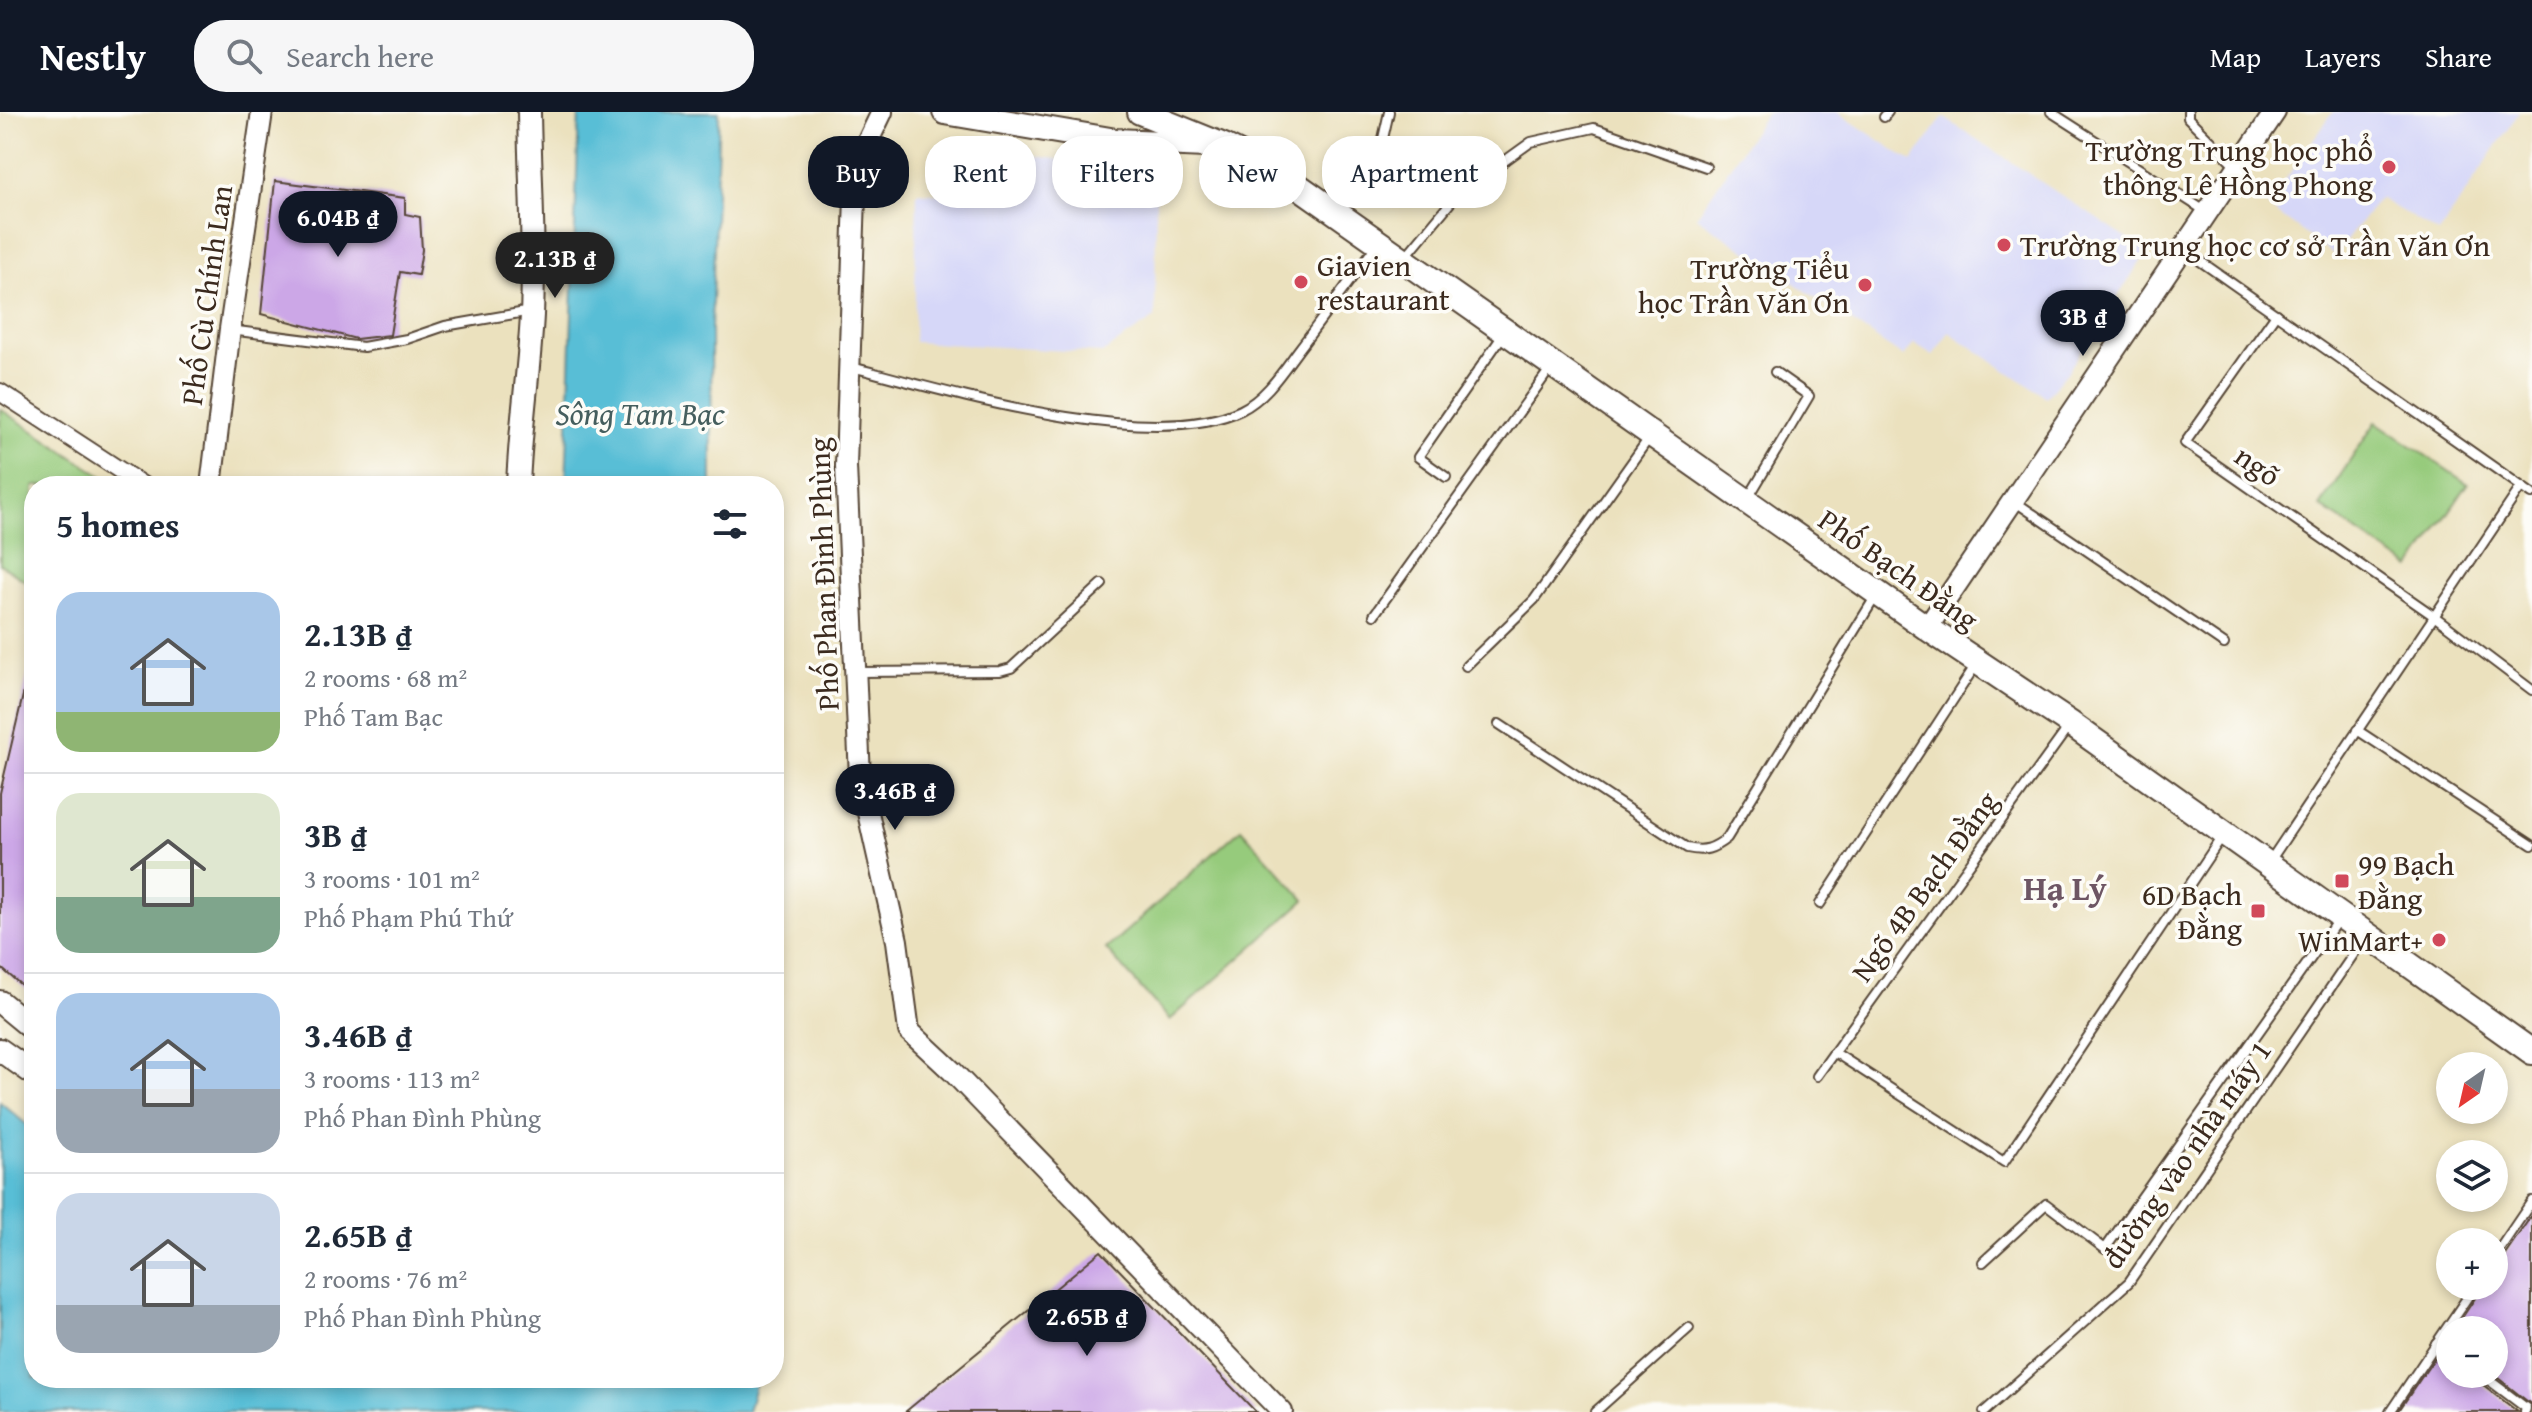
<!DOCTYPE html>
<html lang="en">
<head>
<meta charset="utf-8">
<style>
  :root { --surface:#fff; --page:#f6f6f7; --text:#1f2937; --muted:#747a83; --line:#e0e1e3; --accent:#111827 }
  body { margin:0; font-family:"Gentium Book Plus",serif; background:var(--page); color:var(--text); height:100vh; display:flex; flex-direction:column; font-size:30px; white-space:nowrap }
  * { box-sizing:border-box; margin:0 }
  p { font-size:26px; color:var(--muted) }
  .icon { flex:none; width:44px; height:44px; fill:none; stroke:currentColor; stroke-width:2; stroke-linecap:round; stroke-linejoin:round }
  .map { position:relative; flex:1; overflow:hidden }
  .sheet { position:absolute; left:24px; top:364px; width:760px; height:912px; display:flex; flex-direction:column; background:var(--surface); border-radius:32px; box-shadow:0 4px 12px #0003 }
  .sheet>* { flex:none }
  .top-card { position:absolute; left:808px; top:24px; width:760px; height:72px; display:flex; gap:16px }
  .needle { width:52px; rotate:214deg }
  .buttons { position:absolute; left:2436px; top:940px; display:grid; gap:16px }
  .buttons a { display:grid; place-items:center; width:72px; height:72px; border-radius:50%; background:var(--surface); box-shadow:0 4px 12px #0003; font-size:40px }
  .price { position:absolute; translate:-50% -68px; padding:0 18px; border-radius:28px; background:var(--accent); color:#fff; font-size:26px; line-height:52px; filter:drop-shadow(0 2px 4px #0008) }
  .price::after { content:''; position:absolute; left:50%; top:48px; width:24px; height:18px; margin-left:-12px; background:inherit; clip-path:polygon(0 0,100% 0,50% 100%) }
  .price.selected { background:#222; color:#fff }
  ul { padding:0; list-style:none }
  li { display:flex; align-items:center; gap:24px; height:200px; padding:0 32px }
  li+li { border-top:2px solid var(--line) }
  li span { display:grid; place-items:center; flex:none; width:224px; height:160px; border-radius:24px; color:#555 }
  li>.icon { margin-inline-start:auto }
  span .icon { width:96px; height:96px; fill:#fffc; stroke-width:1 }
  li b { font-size:34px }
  h2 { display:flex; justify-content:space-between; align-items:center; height:96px; padding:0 32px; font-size:34px }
  .pill { padding:0 28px; border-radius:32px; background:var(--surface); box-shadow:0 4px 12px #0003; font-size:28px; line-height:72px }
  .pill.selected { background:var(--accent); color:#fff }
  header { display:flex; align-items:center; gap:48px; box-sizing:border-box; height:112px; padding:0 40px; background:var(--accent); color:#fff }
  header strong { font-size:38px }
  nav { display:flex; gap:44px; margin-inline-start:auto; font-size:28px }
  .search { width:560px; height:72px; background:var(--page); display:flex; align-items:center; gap:20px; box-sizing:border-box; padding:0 28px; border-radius:32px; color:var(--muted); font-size:30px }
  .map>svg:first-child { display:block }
  .built { fill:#d6d7f8 }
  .green { fill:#96cb7c; stroke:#687a4d; stroke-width:2 }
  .water { fill:#58bed6; stroke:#4a747a; stroke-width:2 }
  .building { fill:#cca7e7 }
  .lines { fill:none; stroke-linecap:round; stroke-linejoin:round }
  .service-casing { stroke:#554536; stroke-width:12 }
  .minor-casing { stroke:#554536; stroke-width:20 }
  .tertiary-casing { stroke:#554536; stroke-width:24 }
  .secondary-casing { stroke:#554536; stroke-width:26 }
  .primary-casing { stroke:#554536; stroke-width:28 }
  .service { stroke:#fff; stroke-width:8 }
  .minor { stroke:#fff; stroke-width:16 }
  .tertiary { stroke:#fff; stroke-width:20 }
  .secondary { stroke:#fff; stroke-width:22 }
  .primary { stroke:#fff; stroke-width:24 }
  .poi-dot { fill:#d1495b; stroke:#fdfcf7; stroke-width:3 }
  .labels { text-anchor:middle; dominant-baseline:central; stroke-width:7; stroke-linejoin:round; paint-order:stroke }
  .poi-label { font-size:30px; fill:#3b2a1e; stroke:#fdfcf7; text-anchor:end }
  .street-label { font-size:30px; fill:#3b2a1e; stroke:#fdfcf7 }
  .water-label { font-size:32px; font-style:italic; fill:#455e5e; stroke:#fdfcf7 }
  .quarter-label { font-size:34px; font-weight:bold; fill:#6e5664; stroke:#fdfcf7 }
</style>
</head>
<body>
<header>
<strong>Nestly</strong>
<div class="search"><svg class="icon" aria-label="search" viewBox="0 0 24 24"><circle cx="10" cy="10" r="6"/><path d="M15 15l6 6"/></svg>Search here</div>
<nav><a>Map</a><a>Layers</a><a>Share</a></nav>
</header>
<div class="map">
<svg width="2532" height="1300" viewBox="0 0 2532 1300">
  <rect width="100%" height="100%" fill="#fdfcf7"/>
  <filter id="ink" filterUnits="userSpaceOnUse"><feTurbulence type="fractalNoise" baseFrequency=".0125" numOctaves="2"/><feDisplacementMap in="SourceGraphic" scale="16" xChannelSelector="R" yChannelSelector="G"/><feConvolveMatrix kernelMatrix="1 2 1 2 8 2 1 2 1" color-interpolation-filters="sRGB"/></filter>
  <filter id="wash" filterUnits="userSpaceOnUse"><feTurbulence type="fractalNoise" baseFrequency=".006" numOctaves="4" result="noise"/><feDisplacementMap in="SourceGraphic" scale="32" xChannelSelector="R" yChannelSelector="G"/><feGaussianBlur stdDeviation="1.8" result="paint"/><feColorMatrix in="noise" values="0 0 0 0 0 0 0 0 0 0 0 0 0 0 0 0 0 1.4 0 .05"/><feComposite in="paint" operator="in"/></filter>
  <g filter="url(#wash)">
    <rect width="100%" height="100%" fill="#ebe1be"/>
    <!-- built -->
    <g class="built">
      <polygon points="1767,0 1837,0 1912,50 1943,5 2147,140 2066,262 2046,285 1949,220 1933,243 1914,231 1904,245 1696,105"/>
      <polygon points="2333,0 2519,0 2439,121 2379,86 2335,143 2267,94"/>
      <polygon points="1022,42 1088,52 1156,68 1155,206 1102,241 914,230 917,80 1015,88"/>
    </g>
    <!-- green -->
    <g class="green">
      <polygon points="0,297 117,374 34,374 34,475 0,452"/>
      <polygon points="2376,310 2468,372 2411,456 2320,394"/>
      <polygon points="1241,717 1305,788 1170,908 1106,837"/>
    </g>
    <!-- water -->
    <g class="water">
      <polygon points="579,0 719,0 711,218 712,374 566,374"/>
      <polygon points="0,990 34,1019 34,1266 757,1266 748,1300 0,1300"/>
    </g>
    <g id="blocks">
      <!-- building -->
      <g class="building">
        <polygon points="275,69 405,86 405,102 420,105 422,138 418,163 400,160 390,223 356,227 261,202"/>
        <polygon points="28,562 34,563 34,884 0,855 0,681"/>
        <polygon points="2532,1103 2532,1293 2493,1262 2494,1218 2454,1218 2483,1174 2494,1174 2494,1158"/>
        <polygon points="1101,1139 1256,1300 905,1300"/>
        <polygon points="2438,1241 2450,1248 2450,1262 2474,1262 2477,1268 2518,1300 2398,1300"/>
      </g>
    </g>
  </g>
  <g filter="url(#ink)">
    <use href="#blocks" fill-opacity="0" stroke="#554536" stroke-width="2"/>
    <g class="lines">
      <defs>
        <g id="service">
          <polyline points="2051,0 2205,99"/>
          <polyline points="2188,0 2188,6 2237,55"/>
          <polyline points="1884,5 1888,0"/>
          <polyline points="1338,101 1382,31 1389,0"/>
          <polyline points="2183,137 2532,382"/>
          <polyline points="1406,144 1456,84 1531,30 1594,16 1706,55"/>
          <polyline points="2276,202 2185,331 2434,504 2532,578"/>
          <polyline points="230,218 363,235 407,227 445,214 531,199"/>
          <path d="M852,255C947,280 1152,341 1241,298C1268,285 1285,255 1303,232C1327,200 1351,167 1376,134"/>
          <polyline points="1446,365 1418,345 1503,223"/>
          <polyline points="1747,388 1809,284 1775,260"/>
          <polyline points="2014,389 2224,532"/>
          <polyline points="1374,503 1550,257"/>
          <polyline points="1466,554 1534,488 1649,326"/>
          <polyline points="856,560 1000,559 1011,556 1102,472"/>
          <path d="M1499,612L1687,736C1704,740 1713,737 1727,726L1877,482"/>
          <polyline points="2357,618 2532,733"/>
          <polyline points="2270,749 2521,375"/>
          <polyline points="1820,792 1977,551"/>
          <polyline points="1834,940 2004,1050 2223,723"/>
          <polyline points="1817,964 2070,613"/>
          <polyline points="2494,1145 2532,1089"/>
          <polyline points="1983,1150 2046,1092 2105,1137 2340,805"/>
          <polyline points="2436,1231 2450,1241"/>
          <polyline points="2481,1262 2526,1296 2525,1300"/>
          <polyline points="1595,1300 1689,1216"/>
          <polyline points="1984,1300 2129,1170 2366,824"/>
          <polyline points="2390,1300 2475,1174"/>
        </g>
        <polyline id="minor" points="0,280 144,374"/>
        <g id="tertiary">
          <polyline points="882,0 856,54 846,354 860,665 897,829 909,919 952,959 1282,1300"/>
          <polyline points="211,374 230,217 262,0"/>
          <polyline points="1927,516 2275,0"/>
        </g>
        <g id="secondary">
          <path d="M518,374C520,317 529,260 532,203C535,136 530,67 529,0"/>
          <polyline points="0,890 34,918"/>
          <polyline points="0,938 34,962"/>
        </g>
        <g id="primary">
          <polyline points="945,0 1116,29 1206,33"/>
          <polyline points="1140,0 1224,34 1284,64 1927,516 2071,612 2532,940"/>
        </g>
      </defs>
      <!-- service casing -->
      <use href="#service" class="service-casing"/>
      <!-- minor casing -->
      <use href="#minor" class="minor-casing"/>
      <!-- tertiary casing -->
      <use href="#tertiary" class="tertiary-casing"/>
      <!-- secondary casing -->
      <use href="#secondary" class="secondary-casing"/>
      <!-- primary casing -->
      <use href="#primary" class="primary-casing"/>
      <!-- service -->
      <use href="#service" class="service"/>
      <!-- minor -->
      <use href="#minor" class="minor"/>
      <!-- tertiary -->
      <use href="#tertiary" class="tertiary"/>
      <!-- secondary -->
      <use href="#secondary" class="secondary"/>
      <!-- primary -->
      <use href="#primary" class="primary"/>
    </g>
  </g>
  <!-- markers -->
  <g class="poi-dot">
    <circle cx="2389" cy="55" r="8"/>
    <circle cx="2004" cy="133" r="8"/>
    <circle cx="1301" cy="170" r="8"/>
    <circle cx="1865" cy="173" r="8"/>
    <rect x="2334" y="761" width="16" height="16" rx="4"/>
    <rect x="2250" y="791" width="16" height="16" rx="4"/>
    <circle cx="2439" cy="828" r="8"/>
  </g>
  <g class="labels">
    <!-- poi labels -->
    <g class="poi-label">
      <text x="2373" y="38">Trường Trung học phổ<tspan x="2373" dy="34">thông Lê Hồng Phong</tspan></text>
      <text x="2020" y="133" text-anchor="start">Trường Trung học cơ sở Trần Văn Ơn</text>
      <text x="1317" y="153" text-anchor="start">Giavien<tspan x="1317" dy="34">restaurant</tspan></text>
      <text x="1849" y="156">Trường Tiểu<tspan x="1849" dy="34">học Trần Văn Ơn</tspan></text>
      <text x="2358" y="752" text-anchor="start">99 Bạch<tspan x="2358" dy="34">Đằng</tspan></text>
      <text x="2242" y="782">6D Bạch<tspan x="2242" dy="34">Đằng</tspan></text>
      <text x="2423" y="828">WinMart+</text>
    </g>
    <!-- street labels -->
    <g class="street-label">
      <text transform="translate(206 183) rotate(-82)">Phố Cù Chính Lan</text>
      <text transform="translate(2258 353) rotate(35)">ngõ</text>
      <text transform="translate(1899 457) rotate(35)">Phố Bạch Đằng</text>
      <text transform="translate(823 462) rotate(-92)">Phố Phan Đình Phùng</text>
      <text transform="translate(1924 774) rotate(-54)">Ngõ 4B Bạch Đằng</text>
      <text transform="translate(2186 1042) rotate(-55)">đường vào nhà máy 1</text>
    </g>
    <!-- water labels -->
    <g class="water-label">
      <text x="640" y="301">Sông Tam Bạc</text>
    </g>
    <!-- quarter labels -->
    <g class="quarter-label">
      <text x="2065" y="775">Hạ Lý</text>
    </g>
  </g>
</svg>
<div class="buttons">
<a><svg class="needle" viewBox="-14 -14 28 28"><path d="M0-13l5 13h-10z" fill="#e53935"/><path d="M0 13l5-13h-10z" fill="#747a83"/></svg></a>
<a><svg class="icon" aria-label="layers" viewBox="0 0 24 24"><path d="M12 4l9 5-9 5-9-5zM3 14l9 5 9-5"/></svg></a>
<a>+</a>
<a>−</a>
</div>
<b class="price" style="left:338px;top:147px">6.04B ₫</b>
<b class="price selected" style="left:555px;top:188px">2.13B ₫</b>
<b class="price" style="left:2083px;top:246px">3B ₫</b>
<b class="price" style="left:895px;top:720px">3.46B ₫</b>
<b class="price" style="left:1087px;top:1246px">2.65B ₫</b>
<div class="top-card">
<a class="pill selected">Buy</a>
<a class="pill">Rent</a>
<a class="pill">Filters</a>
<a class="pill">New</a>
<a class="pill">Apartment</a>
</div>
<section class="sheet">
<h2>5 homes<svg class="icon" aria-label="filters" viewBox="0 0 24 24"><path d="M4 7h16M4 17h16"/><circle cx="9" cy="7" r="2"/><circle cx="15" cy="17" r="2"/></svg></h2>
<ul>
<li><span style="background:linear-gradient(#a9c7e8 75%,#8fb573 0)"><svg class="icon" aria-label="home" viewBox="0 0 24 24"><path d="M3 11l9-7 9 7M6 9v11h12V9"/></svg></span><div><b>2.13B ₫</b><p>2 rooms · 68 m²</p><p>Phố Tam Bạc</p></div></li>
<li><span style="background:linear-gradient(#dfe7d0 65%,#7fa58c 0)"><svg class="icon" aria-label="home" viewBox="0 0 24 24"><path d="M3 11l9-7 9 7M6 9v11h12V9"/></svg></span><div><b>3B ₫</b><p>3 rooms · 101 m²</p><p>Phố Phạm Phú Thứ</p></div></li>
<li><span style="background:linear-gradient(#a9c7e8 60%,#9aa5b1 0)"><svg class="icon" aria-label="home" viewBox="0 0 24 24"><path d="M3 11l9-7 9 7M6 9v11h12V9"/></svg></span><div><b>3.46B ₫</b><p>3 rooms · 113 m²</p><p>Phố Phan Đình Phùng</p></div></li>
<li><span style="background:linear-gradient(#c9d6e8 70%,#9aa5b1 0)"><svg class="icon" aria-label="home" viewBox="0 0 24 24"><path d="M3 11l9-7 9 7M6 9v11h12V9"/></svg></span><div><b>2.65B ₫</b><p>2 rooms · 76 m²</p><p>Phố Phan Đình Phùng</p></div></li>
</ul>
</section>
</div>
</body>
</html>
